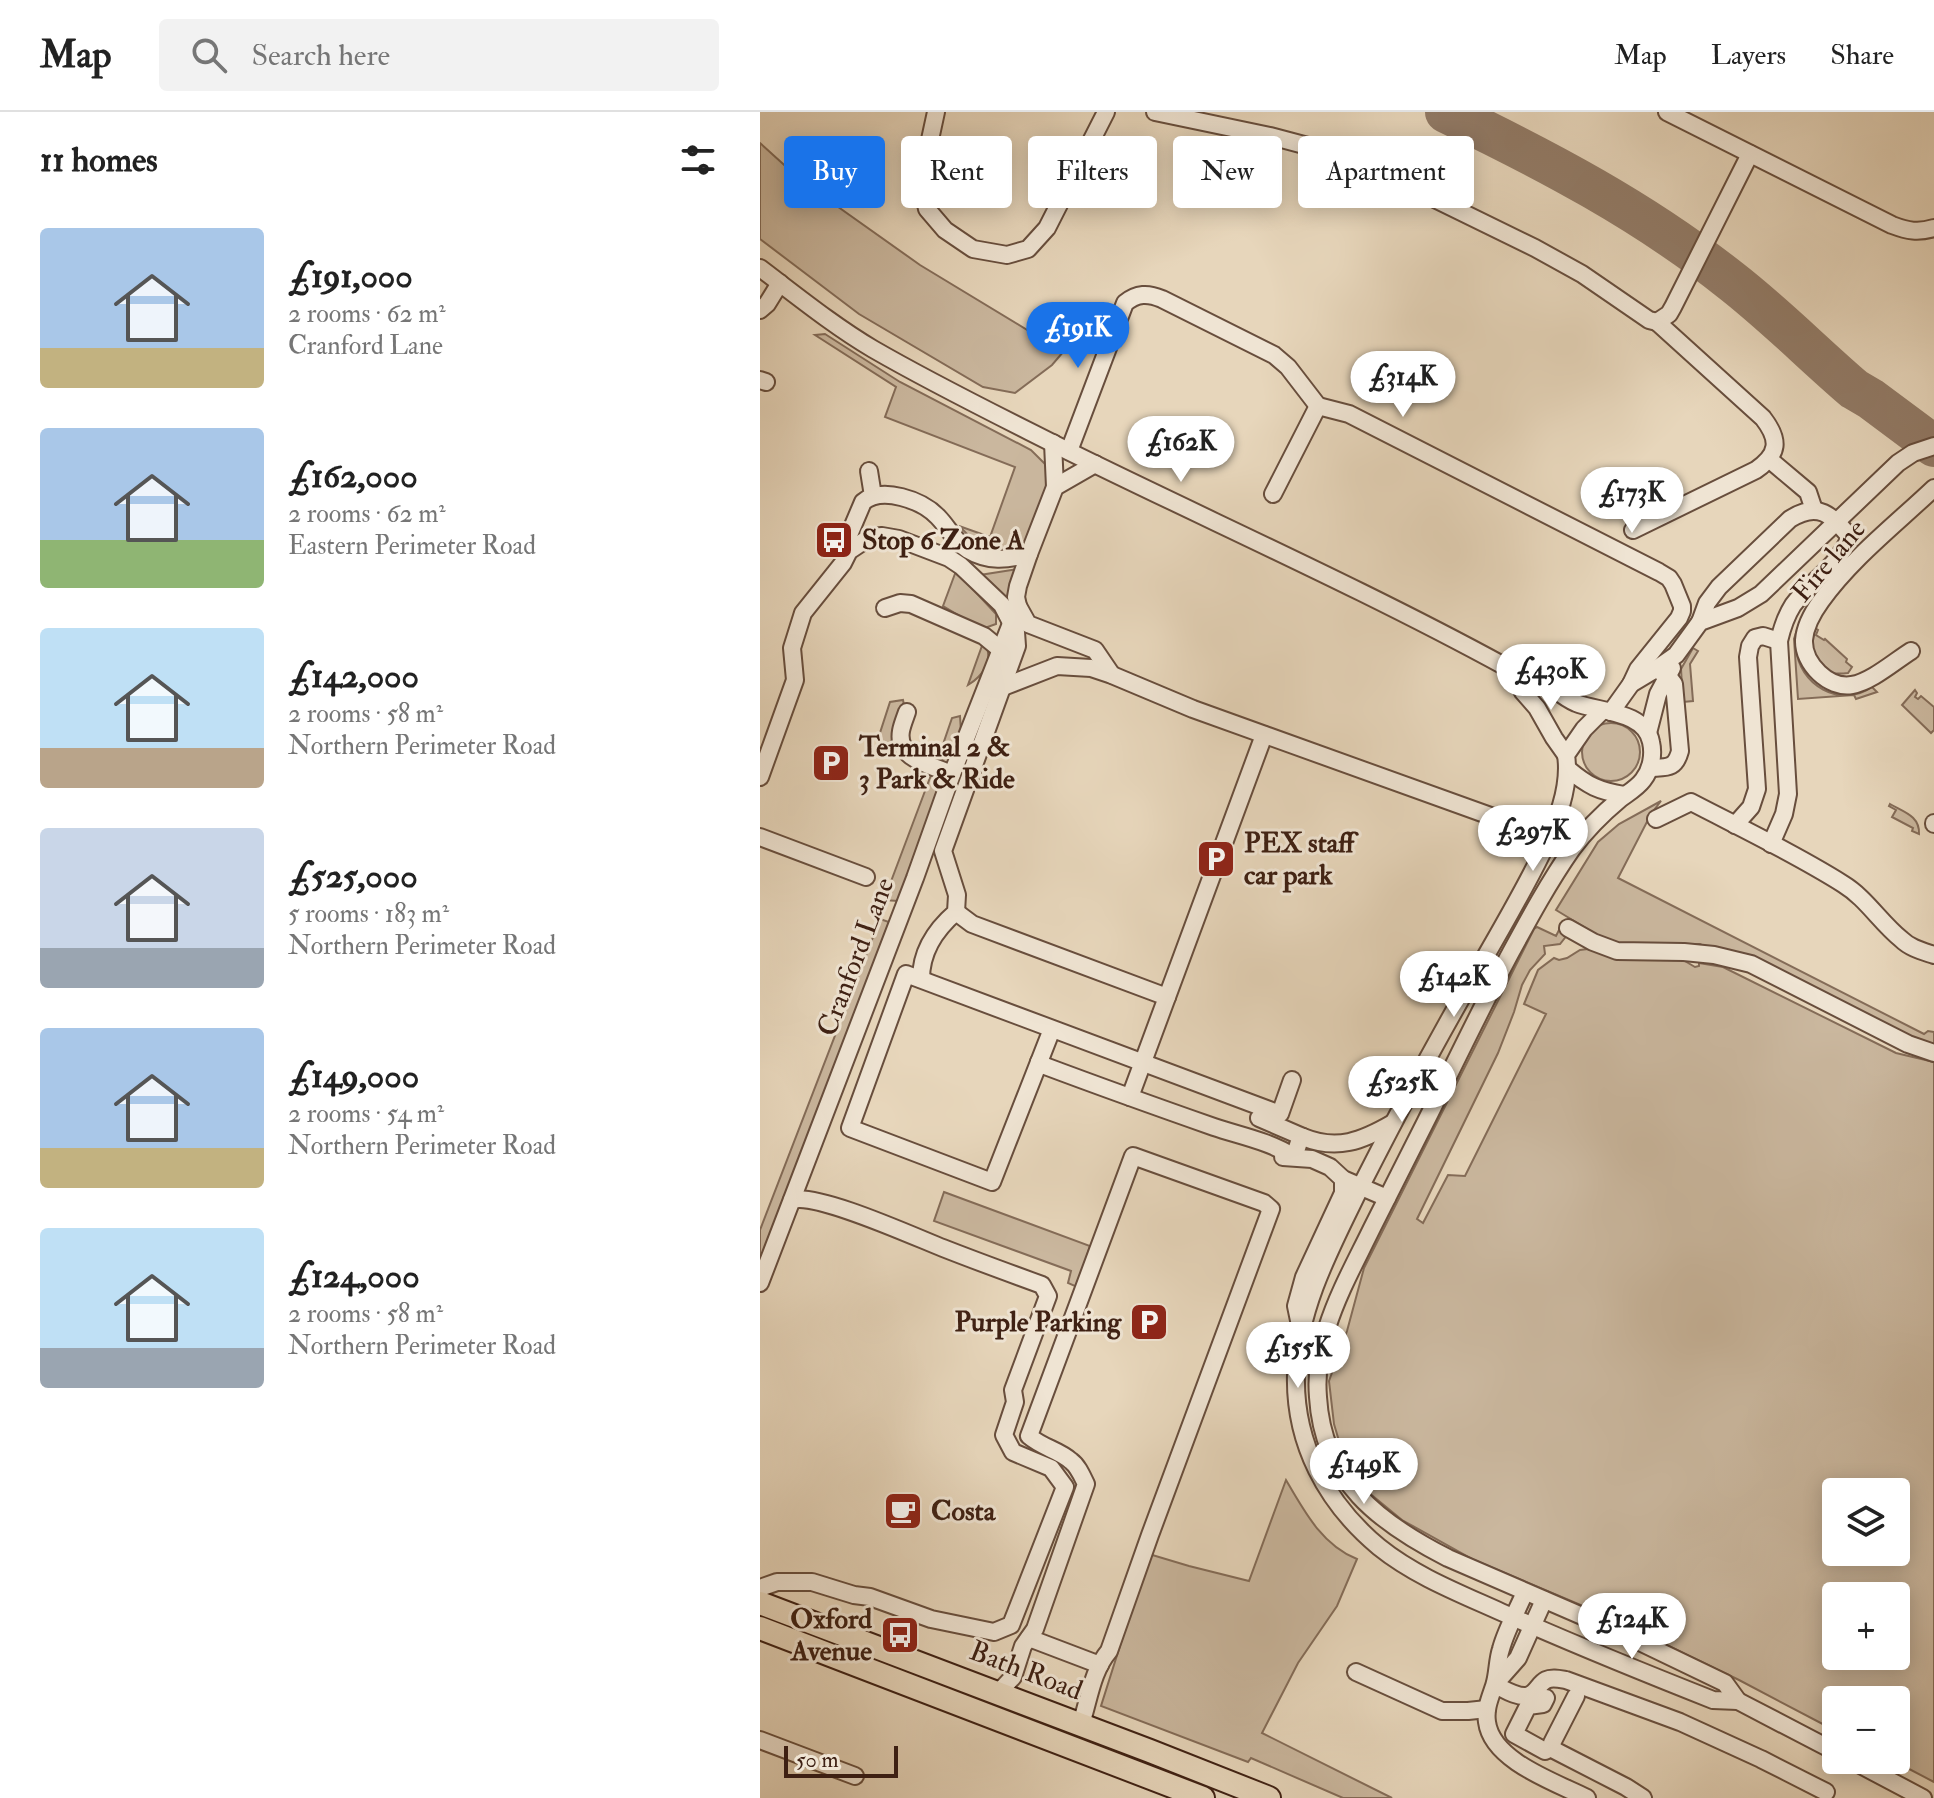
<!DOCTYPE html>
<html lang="en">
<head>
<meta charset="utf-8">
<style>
  :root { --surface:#fff; --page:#f2f2f2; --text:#222; --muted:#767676; --line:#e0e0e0; --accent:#1a73e8 }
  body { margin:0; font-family:"IM FELL Double Pica",serif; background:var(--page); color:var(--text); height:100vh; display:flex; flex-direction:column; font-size:30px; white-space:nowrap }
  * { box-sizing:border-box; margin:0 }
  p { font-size:26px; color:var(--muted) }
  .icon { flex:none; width:44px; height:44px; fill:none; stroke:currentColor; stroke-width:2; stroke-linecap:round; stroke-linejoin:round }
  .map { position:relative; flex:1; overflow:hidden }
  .sheet { display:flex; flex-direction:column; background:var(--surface); width:760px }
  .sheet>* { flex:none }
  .banner { position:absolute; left:24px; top:24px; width:760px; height:72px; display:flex; gap:16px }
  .buttons { position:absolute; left:1062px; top:1366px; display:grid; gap:16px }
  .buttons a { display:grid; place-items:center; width:88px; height:88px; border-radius:8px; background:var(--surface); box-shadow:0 4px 20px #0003; font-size:40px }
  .scale { position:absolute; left:24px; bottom:20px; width:114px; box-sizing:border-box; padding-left:8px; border:4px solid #3e2013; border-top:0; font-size:22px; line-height:28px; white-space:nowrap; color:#3e2013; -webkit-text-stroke:6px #efe4d3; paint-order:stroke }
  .price { position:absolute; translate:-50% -68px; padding:0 18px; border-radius:28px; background:#fff; color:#222; font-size:26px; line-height:52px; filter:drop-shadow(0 2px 4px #0008) }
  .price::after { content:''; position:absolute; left:50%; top:48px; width:24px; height:18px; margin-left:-12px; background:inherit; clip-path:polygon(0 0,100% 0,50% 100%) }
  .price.current { background:var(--accent); color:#fff }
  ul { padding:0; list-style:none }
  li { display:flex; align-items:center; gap:24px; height:200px; padding:0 40px }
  li span { display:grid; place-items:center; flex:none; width:224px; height:160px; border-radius:8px; color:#555 }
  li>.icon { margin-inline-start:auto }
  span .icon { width:96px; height:96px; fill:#fffc; stroke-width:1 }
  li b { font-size:34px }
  h2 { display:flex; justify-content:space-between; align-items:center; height:96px; padding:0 40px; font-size:34px }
  .chip { padding:0 28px; border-radius:8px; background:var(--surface); box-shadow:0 4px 20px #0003; font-size:28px; line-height:72px }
  .chip.current { background:var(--accent); color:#fff }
  header { display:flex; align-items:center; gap:48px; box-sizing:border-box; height:112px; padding:0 40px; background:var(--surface); border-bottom:2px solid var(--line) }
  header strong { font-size:38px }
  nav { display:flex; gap:44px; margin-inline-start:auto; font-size:28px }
  .search { width:560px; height:72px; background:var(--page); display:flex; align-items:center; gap:20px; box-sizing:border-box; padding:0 28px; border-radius:8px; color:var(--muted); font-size:30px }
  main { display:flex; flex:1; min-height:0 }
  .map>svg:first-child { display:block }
  .green { fill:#cab79e; stroke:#846c58; stroke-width:2; fill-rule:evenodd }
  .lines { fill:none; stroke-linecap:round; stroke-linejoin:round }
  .taxiway { stroke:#927b67; stroke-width:42 }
  .minor-casing { stroke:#684e3d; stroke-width:20 }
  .highway-casing { stroke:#3e2013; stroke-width:26 }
  .minor { stroke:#efe4d3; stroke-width:16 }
  .highway { stroke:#e7d6bb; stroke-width:22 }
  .labels { text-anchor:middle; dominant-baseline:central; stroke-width:6; stroke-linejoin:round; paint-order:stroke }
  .poi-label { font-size:28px; font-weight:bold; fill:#3e2013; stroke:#efe4d3; text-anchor:start }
  .street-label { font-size:28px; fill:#3e2013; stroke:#efe4d3 }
</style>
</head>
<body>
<header>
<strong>Map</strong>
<div class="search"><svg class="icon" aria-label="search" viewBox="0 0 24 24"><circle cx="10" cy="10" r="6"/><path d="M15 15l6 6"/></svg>Search here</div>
<nav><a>Map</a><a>Layers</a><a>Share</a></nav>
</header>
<main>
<section class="sheet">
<h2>11 homes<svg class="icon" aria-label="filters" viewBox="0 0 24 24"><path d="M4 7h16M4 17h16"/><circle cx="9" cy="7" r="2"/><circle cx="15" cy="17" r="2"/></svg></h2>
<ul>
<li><span style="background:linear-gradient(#a9c7e8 75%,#c2b280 0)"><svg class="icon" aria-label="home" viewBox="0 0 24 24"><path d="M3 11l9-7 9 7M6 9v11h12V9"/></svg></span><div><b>£191,000</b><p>2 rooms · 62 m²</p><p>Cranford Lane</p></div></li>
<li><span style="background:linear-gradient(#a9c7e8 70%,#8fb573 0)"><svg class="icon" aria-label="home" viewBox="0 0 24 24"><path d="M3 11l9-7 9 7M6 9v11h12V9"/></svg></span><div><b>£162,000</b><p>2 rooms · 62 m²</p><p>Eastern Perimeter Road</p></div></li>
<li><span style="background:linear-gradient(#bfe0f5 75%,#b9a48a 0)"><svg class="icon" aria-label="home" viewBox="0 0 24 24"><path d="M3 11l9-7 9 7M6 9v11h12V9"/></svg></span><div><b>£142,000</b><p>2 rooms · 58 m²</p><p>Northern Perimeter Road</p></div></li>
<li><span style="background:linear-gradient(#c9d6e8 75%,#9aa5b1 0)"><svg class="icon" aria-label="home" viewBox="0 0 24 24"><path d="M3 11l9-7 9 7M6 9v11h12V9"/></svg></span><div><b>£525,000</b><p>5 rooms · 183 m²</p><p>Northern Perimeter Road</p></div></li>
<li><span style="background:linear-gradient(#a9c7e8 75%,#c2b280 0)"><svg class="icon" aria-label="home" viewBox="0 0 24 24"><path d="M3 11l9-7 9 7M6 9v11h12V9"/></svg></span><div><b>£149,000</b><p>2 rooms · 54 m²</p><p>Northern Perimeter Road</p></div></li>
<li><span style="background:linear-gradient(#bfe0f5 75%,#9aa5b1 0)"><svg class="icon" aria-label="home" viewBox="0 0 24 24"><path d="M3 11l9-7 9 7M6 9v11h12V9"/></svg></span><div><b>£124,000</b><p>2 rooms · 58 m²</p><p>Northern Perimeter Road</p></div></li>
</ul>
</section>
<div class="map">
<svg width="1174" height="1686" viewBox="0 0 1174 1686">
  <rect width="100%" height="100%" fill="#e7d6bb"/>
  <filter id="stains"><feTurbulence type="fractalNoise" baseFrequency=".0025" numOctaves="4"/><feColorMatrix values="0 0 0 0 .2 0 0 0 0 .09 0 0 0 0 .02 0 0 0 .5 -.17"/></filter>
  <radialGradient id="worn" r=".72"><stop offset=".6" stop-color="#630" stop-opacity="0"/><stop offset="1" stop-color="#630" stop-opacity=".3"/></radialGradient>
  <!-- green -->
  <g class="green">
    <polygon points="0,31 43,70 160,153 287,230 333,205 292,253 255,281 223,275 99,202 0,127"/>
    <polygon points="65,222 140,270 271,338 288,355 287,377 269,425 259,439 231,440 214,429 199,414 230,425 255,355 125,305 136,275 55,223"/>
    <polygon points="258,457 249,489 220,463"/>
    <polygon points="196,459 236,502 236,512 222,517 183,494"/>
    <path d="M1040,509L1042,510C1039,518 1035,526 1036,535C1038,573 1081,597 1112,575L1117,580L1096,587L1094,583L1038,587L1034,527Z"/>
    <path d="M1055,516L1058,518L1056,523L1064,528L1065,527L1087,547L1086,550L1092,555L1088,561C1062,564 1062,556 1051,535Z"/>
    <path d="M223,531L226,532C233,549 223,564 208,573Z"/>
    <polygon points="933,536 938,539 930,552 933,589 923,590 921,557"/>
    <polygon points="1155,578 1157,581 1155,585 1158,587 1161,584 1174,595 1174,618 1171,621 1142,593"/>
    <polygon points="143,588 145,598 135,610 133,640 118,637 118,627 130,590"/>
    <polygon points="200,604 201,620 193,646 178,647 192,606"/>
    <circle cx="851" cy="640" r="29"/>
    <polygon points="176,662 180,673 138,789 124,788 171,663"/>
    <polygon points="901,689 891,702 858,766 1164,922 1168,919 1174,920 1174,940 1139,932 940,832 857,835 796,798 838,730 859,712"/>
    <path d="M1130,692C1144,700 1160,704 1159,722L1152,719L1153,716L1132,705L1136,698L1129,694Z"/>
    <polygon points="120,807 129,810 53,1020 46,1028 0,1148 0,1118"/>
    <path d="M777,815L796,824L799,818L808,822L800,832L784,834L785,842L770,858L762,873L754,900L738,941L657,1107L663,1111L688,1063L705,1064L786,902L764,892L778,858L794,846L799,848L807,846L820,838L836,836L913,842L935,855L939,854V851L963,855L1136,941L1174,950V1670L1132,1648H1136V1588H1076V1619L979,1568L849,1505L714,1448L642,1408L608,1380L597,1364L579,1329L574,1312L569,1269L587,1219L604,1156L774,817ZM1076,1380H1136V1440H1076ZM1076,1484H1136V1544H1076Z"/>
    <polygon points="184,1080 330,1134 317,1175 308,1171 311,1159 174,1109"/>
    <path d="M526,1368C544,1399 562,1433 597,1447L577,1494L538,1551L502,1621L632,1686H583L491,1646L488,1650L341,1594L389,1442L429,1454L489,1469Z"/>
  </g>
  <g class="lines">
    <!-- taxiway -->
    <path class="taxiway" d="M686,0C786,48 883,99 970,168C1014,202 1052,241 1094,277L1111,287L1174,334"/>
    <defs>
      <g id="minor">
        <polyline points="176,0 161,69 167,97 185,118 213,137 247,143 268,137 287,116 346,0"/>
        <polyline points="395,0 510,24 589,45 775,136 822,162 889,208 897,210"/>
        <path d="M907,0L1132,113C1148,119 1158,121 1174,116"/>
        <path d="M0,156C37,184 74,214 113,237C177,274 243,306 308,339C454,411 603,477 746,555C755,560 765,560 774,564C789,571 800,584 816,591C839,600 885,599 891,630C894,643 891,658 883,668C877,676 868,681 860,687C842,702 826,718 812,737C789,770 770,805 751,840C721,896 694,953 666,1009C648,1045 630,1080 612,1116C596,1149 578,1181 567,1216C560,1238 556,1262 558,1285C563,1369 619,1411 688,1446L859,1520L965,1571L978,1589"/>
        <polyline points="0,198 7,192 20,171"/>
        <polyline points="0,268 6,270"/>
        <polyline points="558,294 589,302 899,460 909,466 913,472 922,494 922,499 919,506 878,557 871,572"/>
        <polyline points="293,331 295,375"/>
        <path d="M309,339L365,191C377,181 388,181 402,187L514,243L528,255L558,294"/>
        <polyline points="1010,348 1048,380 1054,398"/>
        <polyline points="335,352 295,375 269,442 258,474 256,485 258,494 268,512 335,538 352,563"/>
        <polyline points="109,359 113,384"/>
        <polyline points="513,382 558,294"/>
        <path d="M873,418L996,358C1019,342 1020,328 1003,306L897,210L909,202L913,195L990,42"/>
        <path d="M89,439V423L103,390C122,374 162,388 178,405C188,415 195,430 208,438C228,450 247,448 269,442"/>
        <polyline points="125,496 140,491 151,492 224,524 241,538"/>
        <path d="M940,510L947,491L959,475L1030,407C1059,389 1071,403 1090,425C1079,453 1051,469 1033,493C1026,504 1022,516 1019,529L1028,682L1024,702L1011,732"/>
        <path d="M1151,539C1135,549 1111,570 1092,573C1069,577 1043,552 1044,528C1045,515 1053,500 1061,489C1092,446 1136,412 1174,376"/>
        <polyline points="752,559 763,580 777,596 794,626 806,643"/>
        <polyline points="243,575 297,554 331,556 352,563 433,597 736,706"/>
        <path d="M842,599L824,617L806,643C811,676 796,711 782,741C759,788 732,833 706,878C670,941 636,1005 603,1070C574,1130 538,1194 536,1262C534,1331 566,1391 619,1435C655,1464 699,1481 741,1500C811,1531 882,1560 953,1588L978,1589L1076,1640"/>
        <path d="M147,600C145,606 142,613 141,619C136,648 172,653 192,662"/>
        <polyline points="851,600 871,572 896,557 916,543 940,510 978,496 1001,482 1138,351 1153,341 1174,334"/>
        <polyline points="888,621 898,582 912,556"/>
        <path d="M890,656C906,655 915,658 920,639L914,572L908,564L896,557"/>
        <path d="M808,657C828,674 839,679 864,683"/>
        <path d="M0,665L35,568L32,536L43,501L83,451L89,439L110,425L122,424L139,427L189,446L201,454L242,493L256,520L257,534L183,739L197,783L196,800C175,818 161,839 161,867"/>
        <path d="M896,707L931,690C981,716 1034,741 1083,772C1106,786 1120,810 1141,827C1150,836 1162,839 1174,843"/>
        <polyline points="1174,711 1174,712"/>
        <polyline points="975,713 991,695 997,677 988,545 990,534 995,526 1003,524 1019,529"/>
        <polyline points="0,725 106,765"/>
        <polyline points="196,800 212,812 407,885"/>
        <polyline points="808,816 833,830 857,839 924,840 954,843 991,852 1148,932 1174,941"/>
        <polyline points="292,917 232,1070 90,1016 146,862 520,1002 532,968"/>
        <path d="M279,950L285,954C341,975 397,995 454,1015C481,1024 509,1029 534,1045"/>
        <polyline points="370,985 504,623"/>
        <polyline points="499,1006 543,1025"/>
        <polyline points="523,1045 552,1047 570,1055 583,1067 627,1086"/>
        <path d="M534,1045L539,1030L543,1025C577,1039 602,1029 633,1011"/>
        <polyline points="0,1171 155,766 192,662 258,494"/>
        <polyline points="541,1218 536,1194 544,1165 583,1081 583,1067"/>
        <path d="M0,1476L17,1470H52L94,1483L110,1485L171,1507L234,1520L251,1513L305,1375L291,1356L253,1340L244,1323L255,1290L253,1278L288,1184L282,1173C249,1161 216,1149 183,1136C155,1125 56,1080 32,1088"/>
        <path d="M765,1480C757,1499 746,1518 741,1537C737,1549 738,1562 734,1574C730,1586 725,1597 727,1610C732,1649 795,1670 827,1686"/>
        <polyline points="269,1526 340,1553"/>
        <polyline points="596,1560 682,1599 708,1599 727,1597"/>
        <polyline points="735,1572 758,1546 784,1488"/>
        <path d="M735,1573C744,1577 756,1585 766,1584C776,1583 778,1572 786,1568C792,1565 800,1567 806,1568L920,1610L1001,1647L1066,1680"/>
        <path d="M238,1581L253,1565L263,1534L275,1517L326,1372C322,1364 318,1354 311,1349C299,1338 283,1336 269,1324L373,1044L504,1091L511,1097L390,1423L349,1539C332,1559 329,1588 321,1612"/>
        <polyline points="816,1584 792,1631 794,1638 866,1675 883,1686"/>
        <polyline points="786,1586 783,1592 768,1594 754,1622 785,1639 792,1635"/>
        <polyline points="0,1628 95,1664"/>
        <polyline points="1091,1648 1163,1686"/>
      </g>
      <g id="highway">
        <polyline points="0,1491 390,1639 509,1686"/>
        <polyline points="0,1516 443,1686"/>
      </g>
    </defs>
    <!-- minor casing -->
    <use href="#minor" class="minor-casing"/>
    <!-- highway casing -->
    <use href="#highway" class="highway-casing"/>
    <!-- minor -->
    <use href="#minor" class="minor"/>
    <!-- highway -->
    <use href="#highway" class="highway"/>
  </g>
  <!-- icons -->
  <defs>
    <symbol id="bus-square" viewBox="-11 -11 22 22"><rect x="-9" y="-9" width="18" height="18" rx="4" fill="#8f2418" stroke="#efe4d3"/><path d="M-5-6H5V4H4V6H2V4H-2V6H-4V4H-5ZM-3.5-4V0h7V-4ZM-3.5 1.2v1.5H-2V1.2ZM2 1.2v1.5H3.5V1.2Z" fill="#fff"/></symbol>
    <symbol id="parking-square" viewBox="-11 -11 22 22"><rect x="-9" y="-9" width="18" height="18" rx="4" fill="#8f2418" stroke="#efe4d3"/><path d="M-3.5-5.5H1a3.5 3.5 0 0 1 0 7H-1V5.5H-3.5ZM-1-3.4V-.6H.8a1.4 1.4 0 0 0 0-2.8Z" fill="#fff"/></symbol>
    <symbol id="cafe-square" viewBox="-11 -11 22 22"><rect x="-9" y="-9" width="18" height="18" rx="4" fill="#8f2418" stroke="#efe4d3"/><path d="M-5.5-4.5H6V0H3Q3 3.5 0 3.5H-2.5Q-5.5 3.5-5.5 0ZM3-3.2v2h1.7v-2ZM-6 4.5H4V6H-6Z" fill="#fff"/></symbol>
  </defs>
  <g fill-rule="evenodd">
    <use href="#bus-square" x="52" y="406" width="44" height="44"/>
    <use href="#parking-square" x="49" y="629" width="44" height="44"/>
    <use href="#parking-square" x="434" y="725" width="44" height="44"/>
    <use href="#parking-square" x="367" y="1188" width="44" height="44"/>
    <use href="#cafe-square" x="121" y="1377" width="44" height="44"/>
    <use href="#bus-square" x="118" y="1501" width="44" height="44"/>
  </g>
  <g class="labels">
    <!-- poi labels -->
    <g class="poi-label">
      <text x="102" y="428">Stop 6 Zone A</text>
      <text x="99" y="635">Terminal 2 &amp;<tspan x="99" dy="32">3 Park &amp; Ride</tspan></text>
      <text x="484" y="731">PEX staff<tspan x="484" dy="32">car park</tspan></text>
      <text x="361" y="1210" text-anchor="end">Purple Parking</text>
      <text x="171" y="1399">Costa</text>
      <text x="112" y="1507" text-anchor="end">Oxford<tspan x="112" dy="32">Avenue</tspan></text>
    </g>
    <!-- street labels -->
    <g class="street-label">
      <text transform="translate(1069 449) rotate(-50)">Fire lane</text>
      <text transform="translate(96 845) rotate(-69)">Cranford Lane</text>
      <text transform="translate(266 1559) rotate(21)">Bath Road</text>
    </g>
  </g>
  <rect width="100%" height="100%" filter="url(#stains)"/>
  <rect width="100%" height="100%" fill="url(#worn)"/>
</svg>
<div class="buttons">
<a><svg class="icon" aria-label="layers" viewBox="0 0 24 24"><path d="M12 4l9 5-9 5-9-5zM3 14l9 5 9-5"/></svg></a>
<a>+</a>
<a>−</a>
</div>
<div class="scale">50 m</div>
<b class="price current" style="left:318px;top:258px">£191K</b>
<b class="price" style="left:643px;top:307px">£314K</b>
<b class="price" style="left:421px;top:372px">£162K</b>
<b class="price" style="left:872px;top:423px">£173K</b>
<b class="price" style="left:791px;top:600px">£430K</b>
<b class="price" style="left:773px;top:761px">£297K</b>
<b class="price" style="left:694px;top:907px">£142K</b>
<b class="price" style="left:642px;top:1012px">£525K</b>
<b class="price" style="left:538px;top:1278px">£155K</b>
<b class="price" style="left:604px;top:1394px">£149K</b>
<b class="price" style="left:872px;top:1549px">£124K</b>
<div class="banner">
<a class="chip current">Buy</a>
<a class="chip">Rent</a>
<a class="chip">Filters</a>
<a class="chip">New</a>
<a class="chip">Apartment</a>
</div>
</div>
</main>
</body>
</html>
